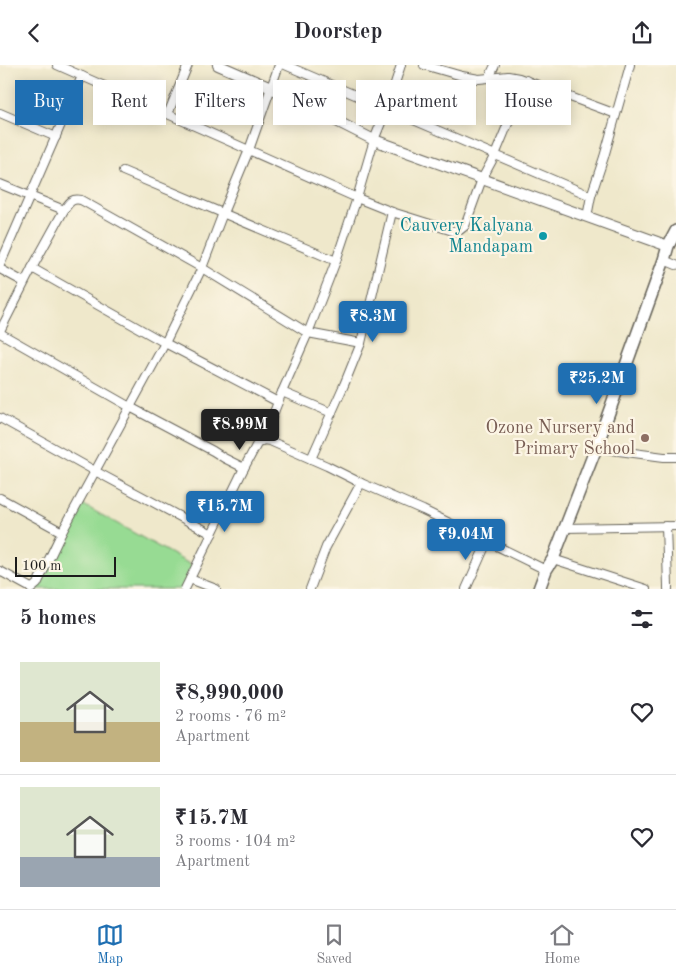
<!DOCTYPE html>
<html lang="en">
<head>
<meta charset="utf-8">
<style>
  :root { --surface:#fff; --page:#f7f7f7; --text:#2b2b33; --muted:#7c7c81; --line:#e1e1e2; --accent:#1f6fb2 }
  body { margin:0; font-family:"Old Standard TT",serif; background:var(--page); color:var(--text); height:100vh; display:flex; flex-direction:column; font-size:19px; white-space:nowrap }
  * { box-sizing:border-box; margin:0 }
  p { font-size:16px; color:var(--muted) }
  .icon { flex:none; width:28px; height:28px; fill:none; stroke:currentColor; stroke-width:2; stroke-linecap:round; stroke-linejoin:round }
  .map { position:relative; height:524px; overflow:hidden }
  .drawer { display:flex; flex-direction:column; background:var(--surface); flex:1 }
  .drawer>* { flex:none }
  .top-card { position:absolute; left:15px; top:15px; width:646px; height:45px; display:flex; gap:10px }
  .scale { position:absolute; left:15px; bottom:12px; width:101px; box-sizing:border-box; padding-left:5px; border:2px solid #1c1c1c; border-top:0; font-size:14px; line-height:18px; white-space:nowrap; color:#1c1c1c; -webkit-text-stroke:4px #fcf5e5; paint-order:stroke }
  .price { position:absolute; translate:-50% -42px; padding:0 11px; border-radius:5px; background:var(--accent); color:#fff; font-size:16px; line-height:32px; filter:drop-shadow(0 1px 2px #0008) }
  .price::after { content:''; position:absolute; left:50%; top:30px; width:15px; height:11px; margin-left:-8px; background:inherit; clip-path:polygon(0 0,100% 0,50% 100%) }
  .price.on { background:#222; color:#fff }
  ul { padding:0; list-style:none }
  li { display:flex; align-items:center; gap:15px; height:125px; padding:0 20px }
  li+li { border-top:1px solid var(--line) }
  li span { display:grid; place-items:center; flex:none; width:140px; height:100px; border-radius:0px; color:#555 }
  li>.icon { margin-inline-start:auto }
  span .icon { width:60px; height:60px; fill:#fffc; stroke-width:1 }
  li b { font-size:21px }
  h2 { display:flex; justify-content:space-between; align-items:center; height:60px; padding:0 20px; font-size:21px }
  .tag { padding:0 18px; border-radius:0px; background:var(--surface); box-shadow:0 2px 12px #0003; font-size:18px; line-height:45px }
  .tag.on { background:var(--accent); color:#fff }
  header { display:flex; justify-content:space-between; align-items:center; height:65px; padding:0 20px; background:var(--surface); font-size:22px; font-weight:600 }
  .menu { display:flex; justify-content:space-around; align-items:center; height:70px; border-top:1px solid var(--line); background:var(--surface); font-size:14px; color:var(--muted) }
  .menu a { display:grid; justify-items:center; gap:2px }
  .menu .on { color:var(--accent) }
  .map>svg:first-child { display:block }
  .green { fill:#97db93; stroke:#5a7c58 }
  .lines { fill:none; stroke-linecap:round; stroke-linejoin:round }
  .minor-casing { stroke:#666359; stroke-width:10 }
  .tertiary-casing { stroke:#666359; stroke-width:12 }
  .secondary-casing { stroke:#666359; stroke-width:14 }
  .minor { stroke:#fff; stroke-width:8 }
  .tertiary { stroke:#fff; stroke-width:10 }
  .secondary { stroke:#fff; stroke-width:11 }
  .culture-dot { fill:#0f9aa8; stroke:#fcf5e5; stroke-width:2 }
  .education-dot { fill:#8d6e63; stroke:#fcf5e5; stroke-width:2 }
  .labels { text-anchor:middle; dominant-baseline:central; stroke-width:4.5; stroke-linejoin:round; paint-order:stroke }
  .culture-label { font-size:18px; fill:#0d838f; stroke:#fcf5e5; text-anchor:end }
  .education-label { font-size:18px; fill:#785e54; stroke:#fcf5e5; text-anchor:end }
</style>
</head>
<body>
<header><svg class="icon" aria-label="back" viewBox="0 0 24 24"><path d="M15 5l-7 7 7 7"/></svg>Doorstep<svg class="icon" aria-label="share" viewBox="0 0 24 24"><path d="M12 15V3M7 8l5-5 5 5M5 13v7h14v-7"/></svg></header>
<div class="map">
<svg width="676" height="524" viewBox="0 0 676 524">
  <rect width="100%" height="100%" fill="#fcf5e5"/>
  <filter id="ink" filterUnits="userSpaceOnUse"><feTurbulence type="fractalNoise" baseFrequency=".02" numOctaves="2"/><feDisplacementMap in="SourceGraphic" scale="10" xChannelSelector="R" yChannelSelector="G"/><feConvolveMatrix kernelMatrix="1 2 1 2 8 2 1 2 1" color-interpolation-filters="sRGB"/></filter>
  <filter id="wash" filterUnits="userSpaceOnUse"><feTurbulence type="fractalNoise" baseFrequency=".0096" numOctaves="4" result="noise"/><feDisplacementMap in="SourceGraphic" scale="20" xChannelSelector="R" yChannelSelector="G"/><feGaussianBlur stdDeviation="1.12" result="paint"/><feColorMatrix in="noise" values="0 0 0 0 0 0 0 0 0 0 0 0 0 0 0 0 0 1.4 0 .05"/><feComposite in="paint" operator="in"/></filter>
  <g filter="url(#wash)">
    <rect width="100%" height="100%" fill="#efe8cb"/>
    <!-- green -->
    <polygon class="green" points="82,439 195,502 183,524 35,524"/>
  </g>
  <g filter="url(#ink)">
    <g class="lines">
      <defs>
        <g id="minor">
          <polyline points="57,0 357,133 392,147 453,166 460,165 465,161 482,114 495,90 526,15"/>
          <polyline points="285,0 591,131"/>
          <polyline points="424,0 462,11 479,14 508,11 519,13 616,49"/>
          <polyline points="489,13 495,0"/>
          <polyline points="0,48 56,72"/>
          <polyline points="168,49 188,0"/>
          <polyline points="123,106 336,196"/>
          <polyline points="0,119 64,145"/>
          <polyline points="587,152 591,131 604,92 630,0"/>
          <polyline points="664,195 676,200"/>
          <polyline points="0,200 82,11"/>
          <polyline points="32,203 165,278 278,337"/>
          <polyline points="0,204 24,217"/>
          <path d="M0,266L32,203L64,145C69,138 71,133 81,135L202,203L308,268L361,278"/>
          <polyline points="0,268 130,342 165,278 202,203 223,148 249,85 279,0"/>
          <polyline points="282,327 332,348"/>
          <polyline points="0,353 95,406 212,469"/>
          <polyline points="263,375 282,327 308,268 336,196 357,133 374,75 387,43 401,0"/>
          <polyline points="596,383 664,392 676,392"/>
          <polyline points="311,394 344,320 361,278 392,147"/>
          <polyline points="0,433 62,467"/>
          <polyline points="666,461 668,520 668,524"/>
          <polyline points="565,463 676,461"/>
          <polyline points="553,494 646,524"/>
          <polyline points="0,506 31,523"/>
          <polyline points="190,514 216,524"/>
          <polyline points="31,524 37,519 62,467 130,342 213,386 224,393 244,403 257,379 263,375 270,376 327,401 361,418 423,445 546,505"/>
          <polyline points="185,524 244,403"/>
          <polyline points="310,524 326,482 361,418"/>
          <polyline points="466,524 487,477"/>
        </g>
        <polyline id="tertiary" points="218,0 271,23 374,75 668,181"/>
        <polyline id="secondary" points="539,524 546,505 553,494 596,383 664,195 668,181 676,166"/>
      </defs>
      <!-- minor casing -->
      <use href="#minor" class="minor-casing"/>
      <!-- tertiary casing -->
      <use href="#tertiary" class="tertiary-casing"/>
      <!-- secondary casing -->
      <use href="#secondary" class="secondary-casing"/>
      <!-- minor -->
      <use href="#minor" class="minor"/>
      <!-- tertiary -->
      <use href="#tertiary" class="tertiary"/>
      <!-- secondary -->
      <use href="#secondary" class="secondary"/>
    </g>
  </g>
  <!-- markers -->
  <circle class="culture-dot" cx="543" cy="171" r="5"/>
  <circle class="education-dot" cx="645" cy="373" r="5"/>
  <g class="labels">
    <!-- culture labels -->
    <g class="culture-label">
      <text x="533" y="161">Cauvery Kalyana<tspan x="533" dy="21">Mandapam</tspan></text>
    </g>
    <!-- education labels -->
    <g class="education-label">
      <text x="635" y="363">Ozone Nursery and<tspan x="635" dy="21">Primary School</tspan></text>
    </g>
  </g>
</svg>
<div class="scale">100 m</div>
<b class="price" style="left:373px;top:278px">₹8.3M</b>
<b class="price" style="left:597px;top:340px">₹25.2M</b>
<b class="price on" style="left:240px;top:386px">₹8.99M</b>
<b class="price" style="left:225px;top:468px">₹15.7M</b>
<b class="price" style="left:466px;top:496px">₹9.04M</b>
<div class="top-card">
<a class="tag on">Buy</a>
<a class="tag">Rent</a>
<a class="tag">Filters</a>
<a class="tag">New</a>
<a class="tag">Apartment</a>
<a class="tag">House</a>
</div>
</div>
<section class="drawer">
<h2>5 homes<svg class="icon" aria-label="filters" viewBox="0 0 24 24"><path d="M4 7h16M4 17h16"/><circle cx="9" cy="7" r="2"/><circle cx="15" cy="17" r="2"/></svg></h2>
<ul>
<li><span style="background:linear-gradient(#dfe7d0 60%,#c2b280 0)"><svg class="icon" aria-label="home" viewBox="0 0 24 24"><path d="M3 11l9-7 9 7M6 9v11h12V9"/></svg></span><div><b>₹8,990,000</b><p>2 rooms · 76 m²</p><p>Apartment</p></div><svg class="icon" aria-label="heart" viewBox="0 0 24 24"><path d="M12 20l-8-8c-3-5 5-10 8-4 3-6 11-1 8 4z"/></svg></li>
<li><span style="background:linear-gradient(#dfe7d0 70%,#9aa5b1 0)"><svg class="icon" aria-label="home" viewBox="0 0 24 24"><path d="M3 11l9-7 9 7M6 9v11h12V9"/></svg></span><div><b>₹15.7M</b><p>3 rooms · 104 m²</p><p>Apartment</p></div><svg class="icon" aria-label="heart" viewBox="0 0 24 24"><path d="M12 20l-8-8c-3-5 5-10 8-4 3-6 11-1 8 4z"/></svg></li>
</ul>
</section>
<nav class="menu">
<a class="on"><svg class="icon" aria-label="map" viewBox="0 0 24 24"><path d="M3 6l6-2 6 2 6-2v14l-6 2-6-2-6 2zM9 4v14M15 6v14"/></svg>Map</a>
<a><svg class="icon" aria-label="saved" viewBox="0 0 24 24"><path d="M7 4h10v16l-5-4-5 4z"/></svg>Saved</a>
<a><svg class="icon" aria-label="home" viewBox="0 0 24 24"><path d="M3 11l9-7 9 7M6 9v11h12V9"/></svg>Home</a>
</nav>
</body>
</html>
